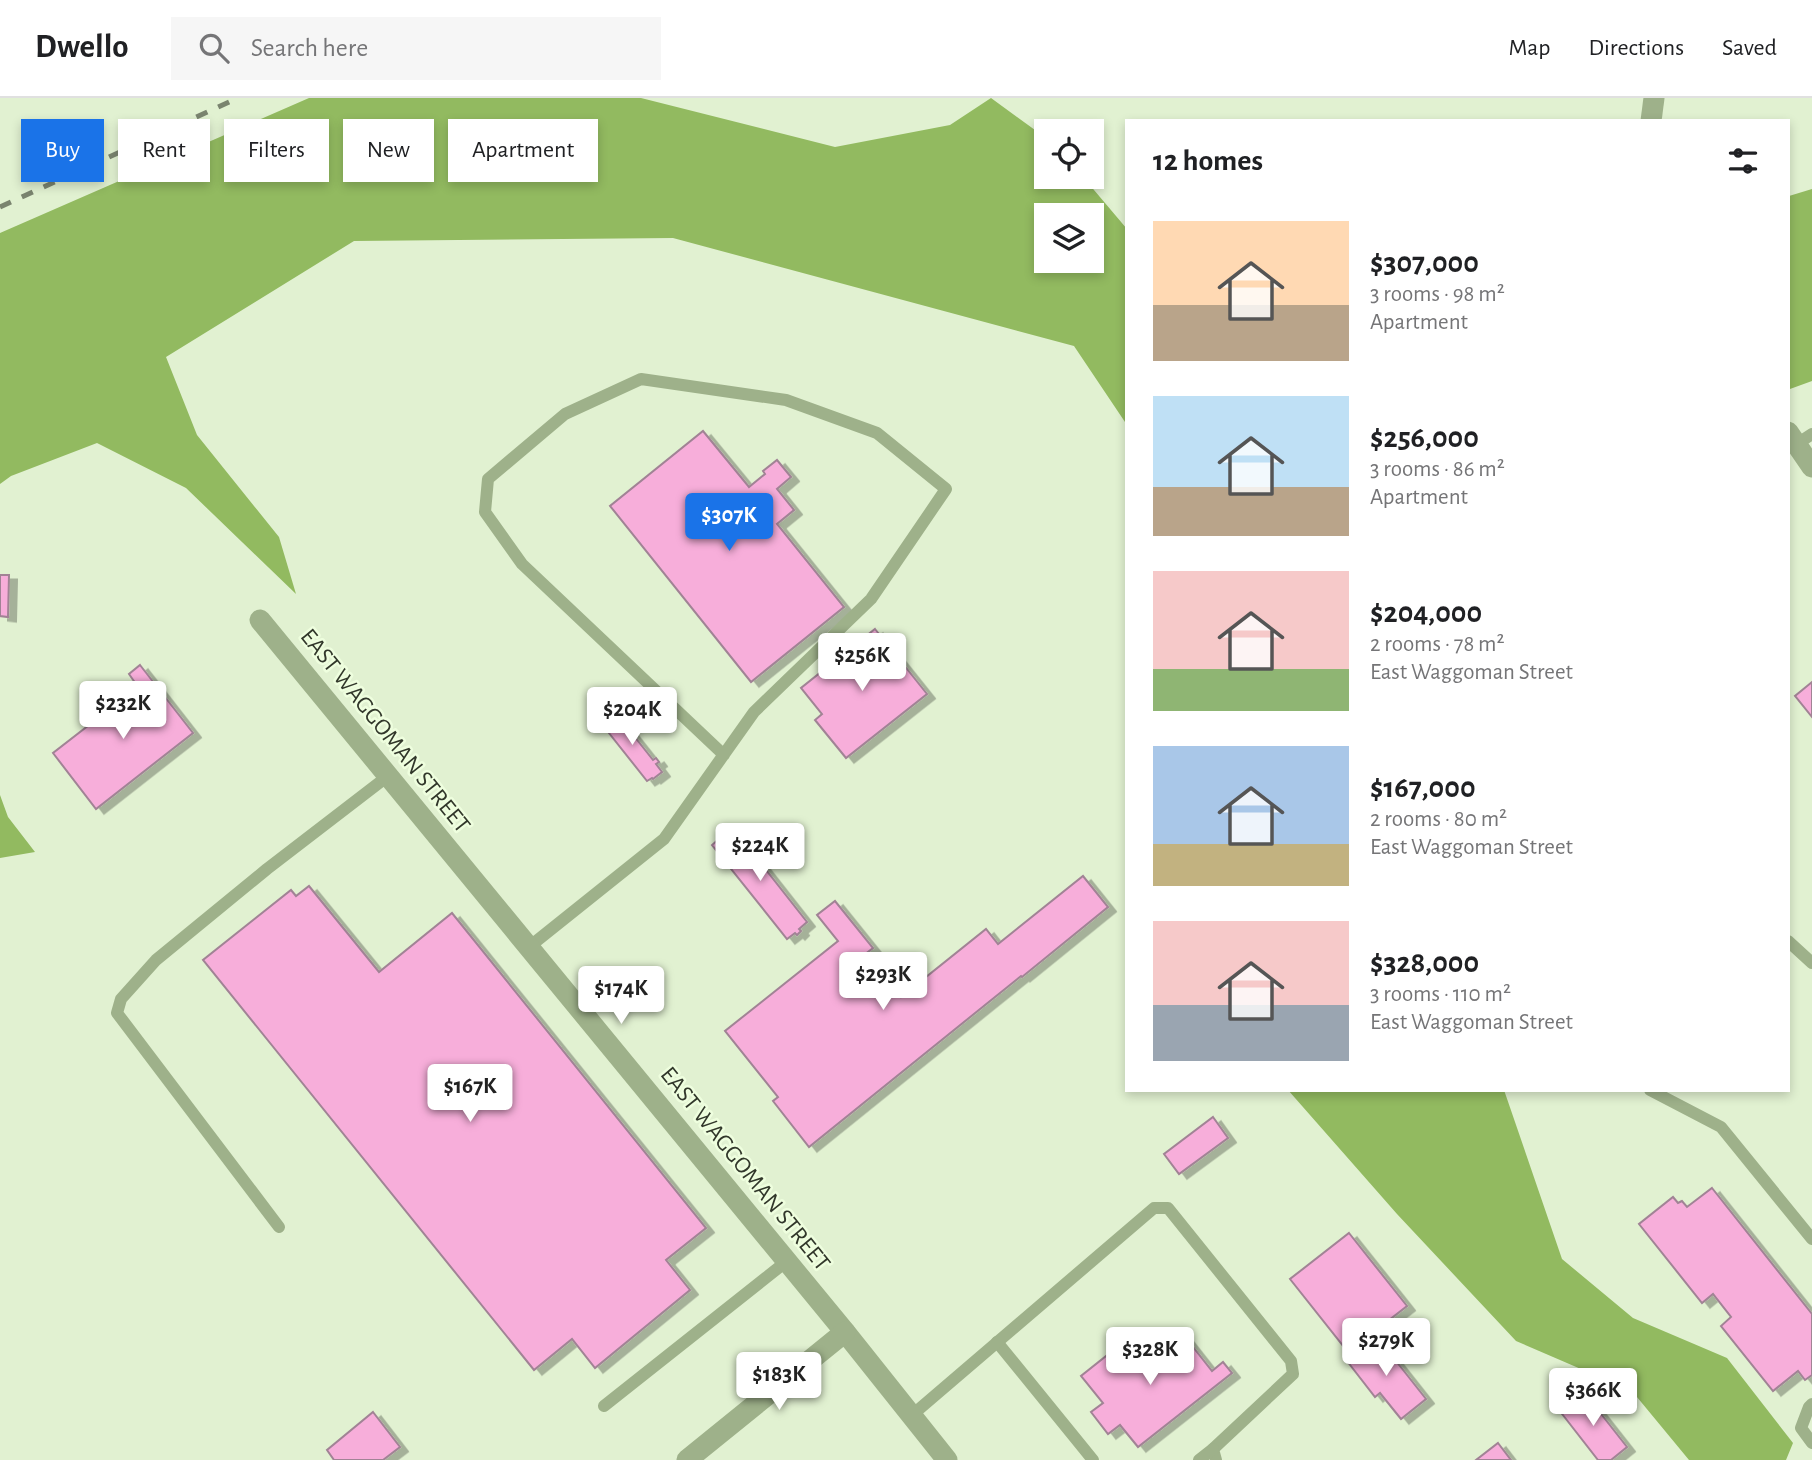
<!DOCTYPE html>
<html lang="en">
<head>
<meta charset="utf-8">
<style>
  :root { --surface:#fff; --page:#f6f6f6; --text:#202124; --muted:#757577; --line:#e0e0e0; --accent:#1a73e8 }
  body { margin:0; font-family:"Alegreya Sans",sans-serif; background:var(--page); color:var(--text); height:100vh; display:flex; flex-direction:column; font-size:26px; white-space:nowrap }
  * { box-sizing:border-box; margin:0 }
  p { font-size:23px; color:var(--muted) }
  .icon { flex:none; width:38px; height:38px; fill:none; stroke:currentColor; stroke-width:2; stroke-linecap:round; stroke-linejoin:round }
  .map { position:relative; flex:1; overflow:hidden }
  .drawer { position:absolute; left:1125px; top:21px; width:665px; height:973px; display:flex; flex-direction:column; background:var(--surface); border-radius:0px; box-shadow:0 4px 10px #0003 }
  .drawer>* { flex:none }
  .guide { position:absolute; left:21px; top:21px; width:665px; height:63px; display:flex; gap:14px }
  .buttons { position:absolute; left:1034px; top:21px; display:grid; gap:14px }
  .buttons a { display:grid; place-items:center; width:70px; height:70px; border-radius:0px; background:var(--surface); box-shadow:0 4px 10px #0003; font-size:35px }
  .price { position:absolute; translate:-50% -60px; padding:0 16px; border-radius:7px; background:#fff; color:#222; font-size:23px; line-height:46px; filter:drop-shadow(0 2px 4px #0008) }
  .price::after { content:''; position:absolute; left:50%; top:42px; width:21px; height:16px; margin-left:-10px; background:inherit; clip-path:polygon(0 0,100% 0,50% 100%) }
  .price.current { background:var(--accent); color:#fff }
  ul { padding:0; list-style:none }
  li { display:flex; align-items:center; gap:21px; height:175px; padding:0 28px }
  li span { display:grid; place-items:center; flex:none; width:196px; height:140px; border-radius:0px; color:#555 }
  li>.icon { margin-inline-start:auto }
  span .icon { width:84px; height:84px; fill:#fffc; stroke-width:1 }
  li b { font-size:30px }
  h2 { display:flex; justify-content:space-between; align-items:center; height:84px; padding:0 28px; font-size:30px }
  .chip { padding:0 24px; border-radius:0px; background:var(--surface); box-shadow:0 4px 10px #0003; font-size:24px; line-height:63px }
  .chip.current { background:var(--accent); color:#fff }
  header { display:flex; align-items:center; gap:42px; box-sizing:border-box; height:98px; padding:0 35px; background:var(--surface); border-bottom:2px solid var(--line) }
  header strong { font-size:33px }
  nav { display:flex; gap:38px; margin-inline-start:auto; font-size:24px }
  .search { width:490px; height:63px; background:var(--page); display:flex; align-items:center; gap:18px; box-sizing:border-box; padding:0 24px; border-radius:0px; color:var(--muted); font-size:26px }
  .map>svg:first-child { display:block }
  .forest { fill:#92ba60; fill-rule:evenodd }
  .building { fill:#f7aeda; stroke:#a18395; stroke-width:2; filter:url(#shadow) }
  .lines { fill:none; stroke-linecap:round; stroke-linejoin:round }
  .lane { stroke:#9eb18a; stroke-width:12 }
  .street { stroke:#9eb18a; stroke-width:21 }
  .rail { stroke:#7a846f; stroke-width:5; stroke-dasharray:12 12; stroke-linecap:butt }
  .labels { text-anchor:middle; dominant-baseline:central; stroke-width:5; stroke-linejoin:round; paint-order:stroke }
  .street-label { font-size:24px; fill:#31372a; stroke:#eefede }
</style>
</head>
<body>
<header>
<strong>Dwello</strong>
<div class="search"><svg class="icon" aria-label="search" viewBox="0 0 24 24"><circle cx="10" cy="10" r="6"/><path d="M15 15l6 6"/></svg>Search here</div>
<nav><a>Map</a><a>Directions</a><a>Saved</a></nav>
</header>
<div class="map">
<svg width="1812" height="1362" viewBox="0 0 1812 1362">
  <defs>
    <filter id="shadow"><feDropShadow dx="8" dy="4.5" stdDeviation="0" flood-color="#0004"/></filter>
  </defs>
  <rect width="100%" height="100%" fill="#e1f1d1"/>
  <!-- forest -->
  <g class="forest">
    <path d="M309,0H641L835,49L950,27L991,0L1046,40V79H1083L1127,131V327L1074,248L673,140L354,143L166,259L197,337L279,439L296,496L186,390L97,345L11,378L0,386V135ZM1092,117V163H1046V117Z"/>
    <polygon points="1812,91 1812,283 1790,291 1788,289 1789,98"/>
    <polygon points="0,697 8,719 35,754 0,760"/>
    <polygon points="1288,992 1504,992 1562,1161 1633,1220 1727,1260 1793,1345 1786,1362 1689,1362 1632,1293 1516,1243 1397,1116"/>
  </g>
  <!-- building -->
  <g class="building">
    <polygon points="703,333 749,389 765,376 763,373 777,362 791,379 777,391 794,412 777,426 844,509 751,584 610,408"/>
    <polygon points="0,477 9,477 8,519 0,518"/>
    <polygon points="875,531 927,596 846,660 815,622 822,616 801,590"/>
    <polygon points="140,567 193,635 96,711 53,655 138,589 129,576"/>
    <polygon points="1812,584 1812,619 1795,598"/>
    <polygon points="615,614 653,662 656,660 659,664 656,666 662,674 653,681 652,680 647,683 601,625"/>
    <polygon points="733,730 807,824 799,831 801,833 797,837 795,835 787,841 712,747 720,740 718,738 722,734 724,737"/>
    <polygon points="1083,778 1108,809 1022,879 1021,878 809,1049 773,1003 778,999 725,933 838,843 817,817 835,803 873,850 859,861 886,895 893,889 901,899 986,831 998,846"/>
    <polygon points="309,788 379,874 452,815 706,1130 666,1162 690,1192 595,1270 572,1241 534,1272 203,862 291,792 296,798"/>
    <polygon points="1213,1019 1228,1040 1179,1076 1164,1056"/>
    <polygon points="1712,1090 1812,1216 1812,1277 1805,1282 1798,1273 1773,1293 1721,1228 1731,1219 1713,1196 1702,1205 1639,1126 1673,1099 1678,1105 1682,1103 1687,1109"/>
    <polygon points="1349,1135 1407,1208 1348,1254 1290,1181"/>
    <polygon points="1182,1235 1212,1273 1223,1264 1232,1275 1138,1349 1120,1327 1108,1336 1091,1314 1103,1305 1081,1278 1130,1239 1148,1262"/>
    <polygon points="1377,1239 1426,1301 1401,1321 1380,1295 1375,1299 1347,1263"/>
    <polygon points="1583,1293 1627,1349 1611,1362 1598,1362 1559,1312"/>
    <polygon points="373,1314 400,1349 383,1362 334,1362 327,1352"/>
    <polygon points="1498,1345 1511,1362 1476,1362"/>
  </g>
  <g class="lines">
    <!-- lane -->
    <g class="lane">
      <polyline points="1792,349 1812,336"/>
      <polyline points="1788,843 1812,865"/>
      <polyline points="529,849 664,741 754,614 871,501 946,391 877,335 786,302 641,281 565,316 488,381 485,414 522,466 724,657"/>
      <polyline points="1650,992 1721,1029 1812,1141"/>
      <polyline points="279,1129 117,915 121,901 156,862 267,771 388,678"/>
      <polyline points="997,1244 1093,1362"/>
      <polyline points="1812,1306 1809,1309 1801,1330 1812,1345"/>
      <polyline points="604,1308 787,1163"/>
      <polyline points="911,1318 1154,1110 1168,1110 1291,1263 1293,1276 1213,1351 1216,1362"/>
      <polyline points="1199,1362 1213,1351"/>
    </g>
    <!-- street -->
    <g class="street">
      <polyline points="1651,23 1654,0"/>
      <polyline points="1788,334 1812,369"/>
      <polyline points="260,522 845,1234 947,1362"/>
      <polyline points="687,1362 845,1234"/>
    </g>
    <!-- rail -->
    <polyline class="rail" points="0,109 238,0"/>
  </g>
  <g class="labels">
    <!-- street labels -->
    <g class="street-label">
      <text transform="translate(385 633) rotate(51)">EAST WAGGOMAN STREET</text>
      <text transform="translate(745 1071) rotate(51)">EAST WAGGOMAN STREET</text>
    </g>
  </g>
</svg>
<div class="buttons">
<a><svg class="icon" aria-label="locate" viewBox="0 0 24 24"><circle cx="12" cy="12" r="6"/><path d="M12 2v4M12 18v4M2 12h4M18 12h4"/></svg></a>
<a><svg class="icon" aria-label="layers" viewBox="0 0 24 24"><path d="M12 4l9 5-9 5-9-5zM3 14l9 5 9-5"/></svg></a>
</div>
<b class="price current" style="left:729px;top:455px">$307K</b>
<b class="price" style="left:862px;top:595px">$256K</b>
<b class="price" style="left:123px;top:643px">$232K</b>
<b class="price" style="left:632px;top:649px">$204K</b>
<b class="price" style="left:760px;top:785px">$224K</b>
<b class="price" style="left:883px;top:914px">$293K</b>
<b class="price" style="left:621px;top:928px">$174K</b>
<b class="price" style="left:470px;top:1026px">$167K</b>
<b class="price" style="left:1386px;top:1280px">$279K</b>
<b class="price" style="left:1150px;top:1289px">$328K</b>
<b class="price" style="left:779px;top:1314px">$183K</b>
<b class="price" style="left:1593px;top:1330px">$366K</b>
<div class="guide">
<a class="chip current">Buy</a>
<a class="chip">Rent</a>
<a class="chip">Filters</a>
<a class="chip">New</a>
<a class="chip">Apartment</a>
</div>
<section class="drawer">
<h2>12 homes<svg class="icon" aria-label="filters" viewBox="0 0 24 24"><path d="M4 7h16M4 17h16"/><circle cx="9" cy="7" r="2"/><circle cx="15" cy="17" r="2"/></svg></h2>
<ul>
<li><span style="background:linear-gradient(#ffd9b3 60%,#b9a48a 0)"><svg class="icon" aria-label="home" viewBox="0 0 24 24"><path d="M3 11l9-7 9 7M6 9v11h12V9"/></svg></span><div><b>$307,000</b><p>3 rooms · 98 m²</p><p>Apartment</p></div></li>
<li><span style="background:linear-gradient(#bfe0f5 65%,#b9a48a 0)"><svg class="icon" aria-label="home" viewBox="0 0 24 24"><path d="M3 11l9-7 9 7M6 9v11h12V9"/></svg></span><div><b>$256,000</b><p>3 rooms · 86 m²</p><p>Apartment</p></div></li>
<li><span style="background:linear-gradient(#f6c9c9 70%,#8fb573 0)"><svg class="icon" aria-label="home" viewBox="0 0 24 24"><path d="M3 11l9-7 9 7M6 9v11h12V9"/></svg></span><div><b>$204,000</b><p>2 rooms · 78 m²</p><p>East Waggoman Street</p></div></li>
<li><span style="background:linear-gradient(#a9c7e8 70%,#c2b280 0)"><svg class="icon" aria-label="home" viewBox="0 0 24 24"><path d="M3 11l9-7 9 7M6 9v11h12V9"/></svg></span><div><b>$167,000</b><p>2 rooms · 80 m²</p><p>East Waggoman Street</p></div></li>
<li><span style="background:linear-gradient(#f6c9c9 60%,#9aa5b1 0)"><svg class="icon" aria-label="home" viewBox="0 0 24 24"><path d="M3 11l9-7 9 7M6 9v11h12V9"/></svg></span><div><b>$328,000</b><p>3 rooms · 110 m²</p><p>East Waggoman Street</p></div></li>
</ul>
</section>
</div>
</body>
</html>
